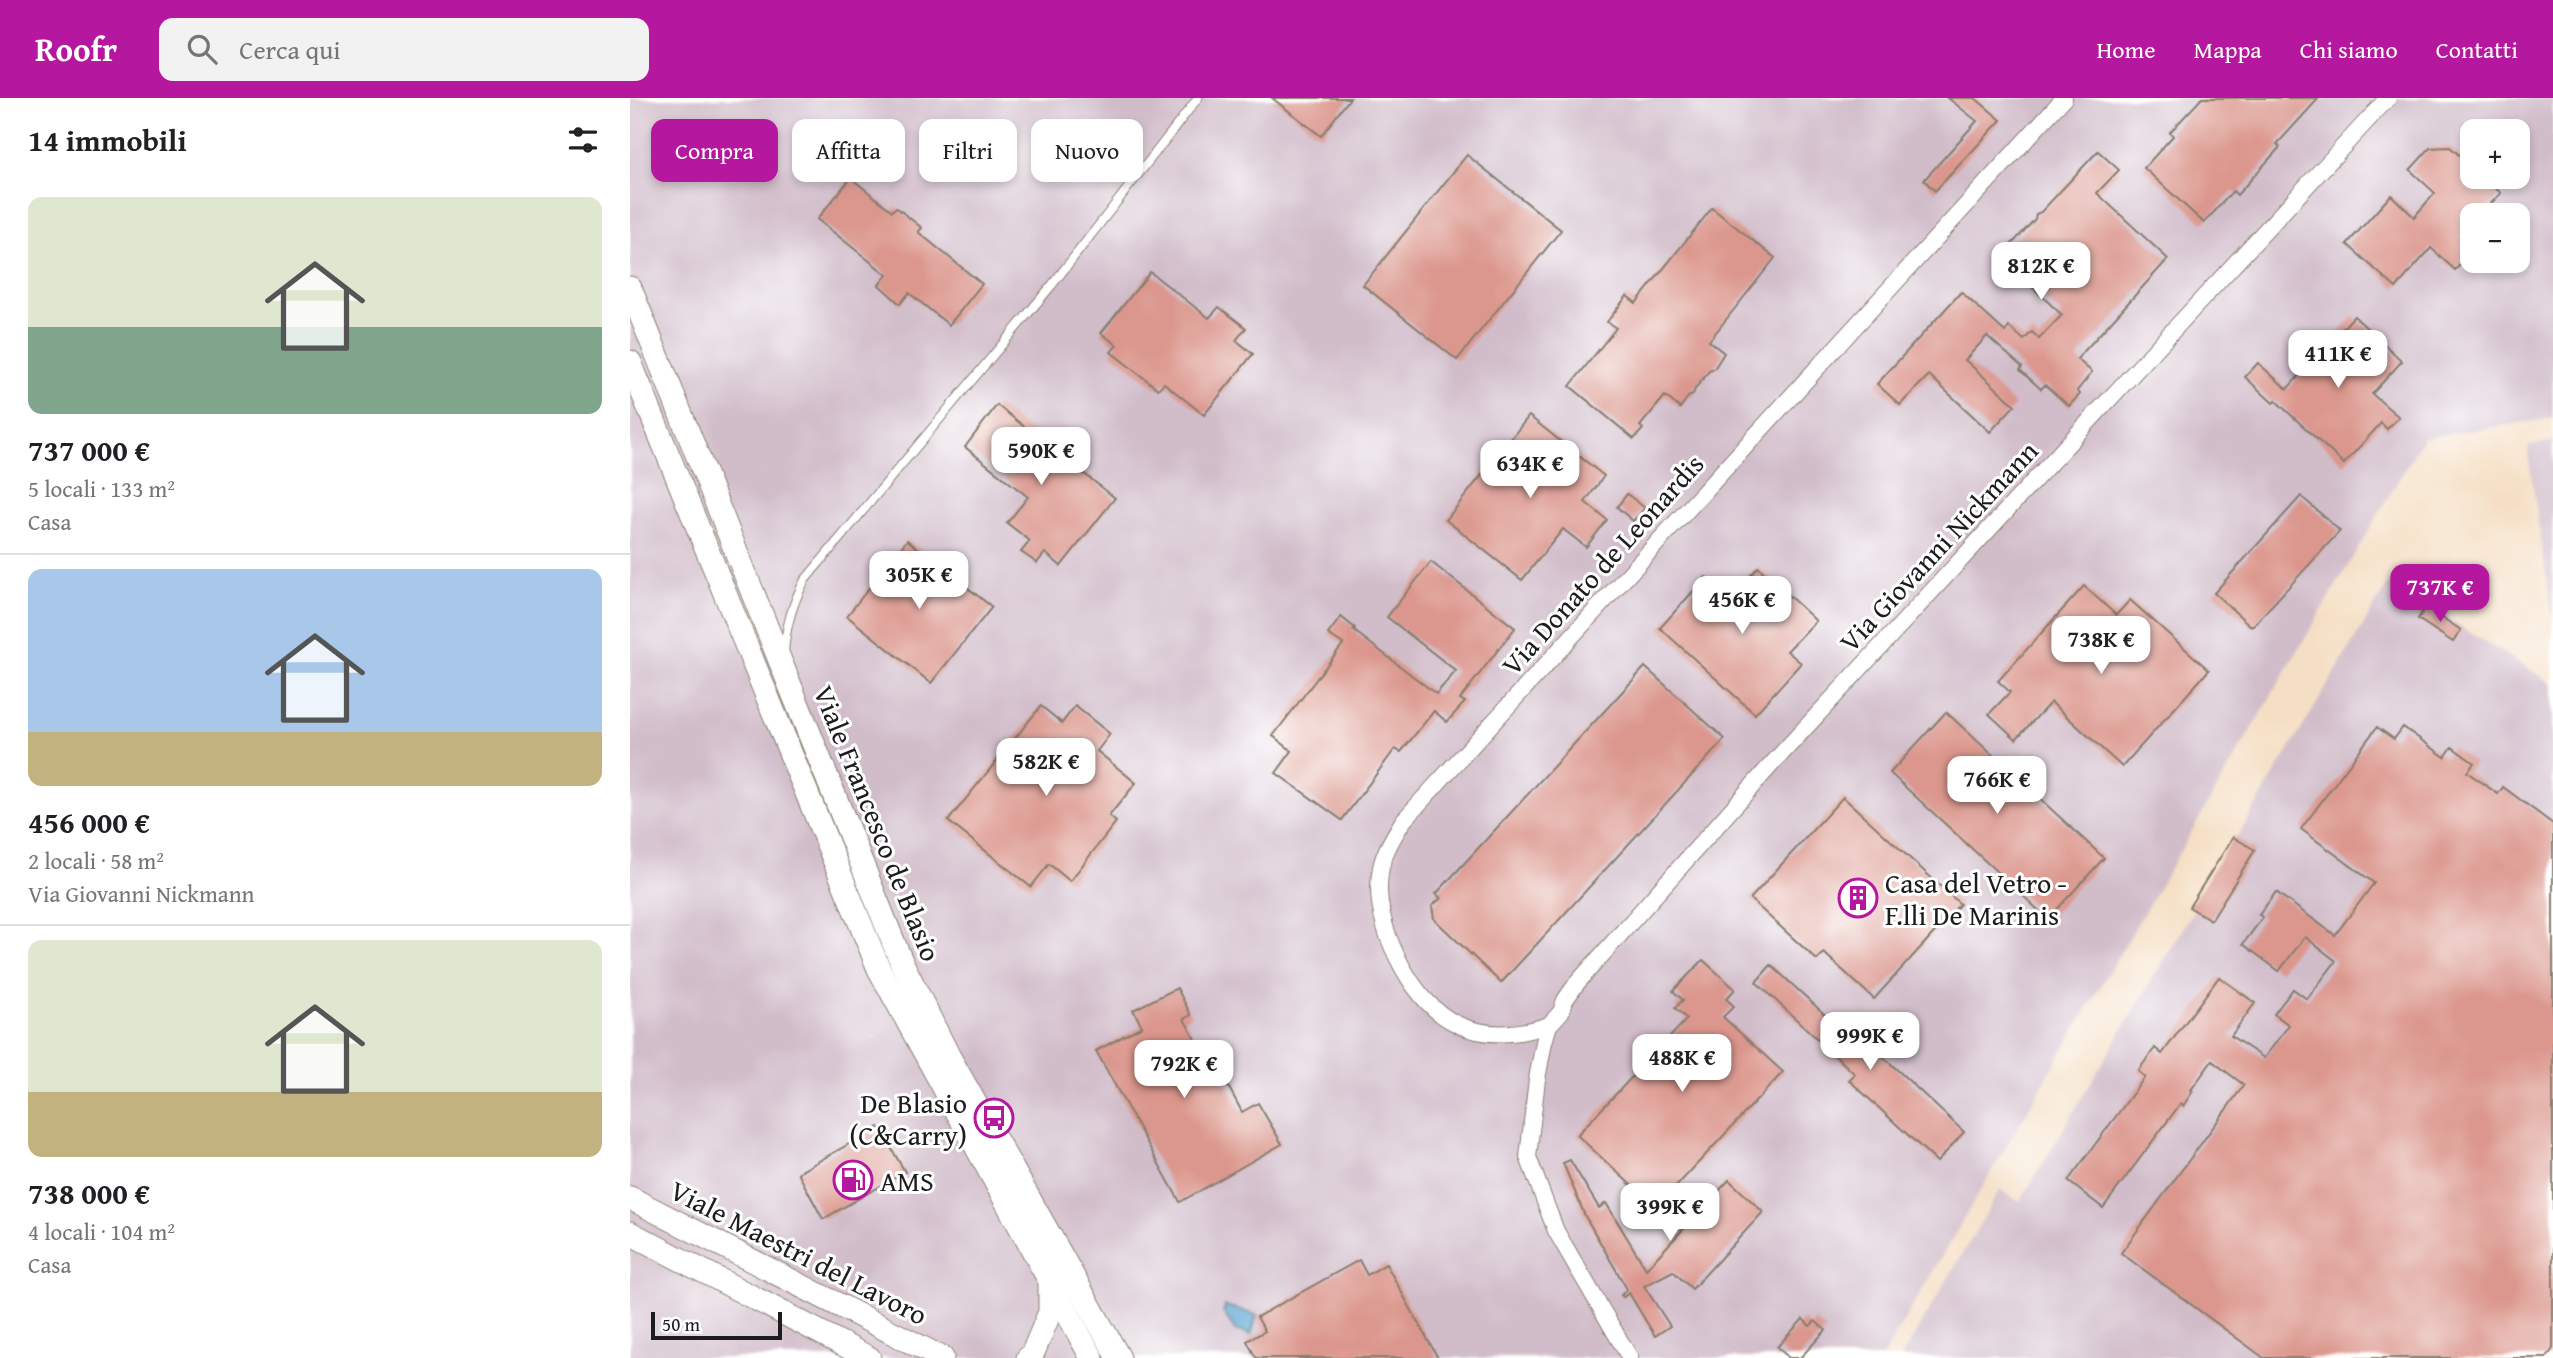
<!DOCTYPE html>
<html lang="it">
<head>
<meta charset="utf-8">
<style>
  :root { --surface:#fff; --page:#f2f2f2; --text:#202124; --muted:#757577; --line:#e0e0e0; --accent:#b5179e }
  body { margin:0; font-family:"Gentium Book Plus",serif; background:var(--page); color:var(--text); height:100vh; display:flex; flex-direction:column; font-size:26px; white-space:nowrap }
  * { box-sizing:border-box; margin:0 }
  p { font-size:23px; color:var(--muted) }
  .icon { flex:none; width:38px; height:38px; fill:none; stroke:currentColor; stroke-width:2; stroke-linecap:round; stroke-linejoin:round }
  .map { position:relative; flex:1; overflow:hidden }
  .side { display:flex; flex-direction:column; background:var(--surface); width:630px }
  .side>* { flex:none }
  .guide { position:absolute; left:21px; top:21px; width:665px; height:63px; display:flex; gap:14px }
  .controls { position:absolute; left:1830px; top:21px; display:grid; gap:14px }
  .controls a { display:grid; place-items:center; width:70px; height:70px; border-radius:14px; background:var(--surface); box-shadow:0 4px 10px #0003; font-size:35px }
  .scale { position:absolute; left:21px; bottom:18px; width:131px; box-sizing:border-box; padding-left:7px; border:4px solid #1c1c1c; border-top:0; font-size:19px; line-height:24px; white-space:nowrap; color:#1c1c1c; -webkit-text-stroke:5px #fff; paint-order:stroke }
  .price { position:absolute; translate:-50% -60px; padding:0 16px; border-radius:14px; background:#fff; color:#222; font-size:23px; line-height:46px; filter:drop-shadow(0 2px 4px #0008) }
  .price::after { content:''; position:absolute; left:50%; top:42px; width:21px; height:16px; margin-left:-10px; background:inherit; clip-path:polygon(0 0,100% 0,50% 100%) }
  .price.current { background:var(--accent); color:#fff }
  ul { padding:0; list-style:none }
  li { display:grid; align-content:center; gap:14px; height:371px; padding:0 28px }
  li+li { border-top:2px solid var(--line) }
  li span { display:grid; place-items:center; height:217px; border-radius:14px; color:#555 }
  li>.icon { margin-inline-start:auto }
  span .icon { width:126px; height:126px; fill:#fffc; stroke-width:1 }
  li b { font-size:30px }
  h2 { display:flex; justify-content:space-between; align-items:center; height:84px; padding:0 28px; font-size:30px }
  .chip { padding:0 24px; border-radius:14px; background:var(--surface); box-shadow:0 4px 10px #0003; font-size:24px; line-height:63px }
  .chip.current { background:var(--accent); color:#fff }
  header { display:flex; align-items:center; gap:42px; box-sizing:border-box; height:98px; padding:0 35px; background:var(--accent); color:#fff }
  header strong { font-size:33px }
  nav { display:flex; gap:38px; margin-inline-start:auto; font-size:24px }
  .search { width:490px; height:63px; background:var(--page); display:flex; align-items:center; gap:18px; box-sizing:border-box; padding:0 24px; border-radius:14px; color:var(--muted); font-size:26px }
  main { display:flex; flex:1; min-height:0 }
  .map>svg:first-child { display:block }
  .industrial { fill:#d1bdca; fill-rule:evenodd }
  .water { fill:#55a3ce; stroke:#386075; stroke-width:2 }
  .building { fill:#db978d }
  .lines { fill:none; stroke-linecap:round; stroke-linejoin:round }
  .lane-casing { stroke:#887e70; stroke-width:10 }
  .street-casing { stroke:#887e70; stroke-width:18 }
  .secondary-casing { stroke:#887e70; stroke-width:25 }
  .lane { stroke:#fff; stroke-width:8 }
  .street { stroke:#fff; stroke-width:16 }
  .secondary { stroke:#fff; stroke-width:23 }
  .labels { text-anchor:middle; dominant-baseline:central; stroke-width:6; stroke-linejoin:round; paint-order:stroke }
  .street-label { font-size:28px; fill:#1c1c1c; stroke:#fff }
  .poi-label { font-size:28px; fill:#1c1c1c; stroke:#fff; text-anchor:start }
</style>
</head>
<body>
<header>
<strong>Roofr</strong>
<div class="search"><svg class="icon" aria-label="search" viewBox="0 0 24 24"><circle cx="10" cy="10" r="6"/><path d="M15 15l6 6"/></svg>Cerca qui</div>
<nav><a>Home</a><a>Mappa</a><a>Chi siamo</a><a>Contatti</a></nav>
</header>
<main>
<section class="side">
<h2>14 immobili<svg class="icon" aria-label="filters" viewBox="0 0 24 24"><path d="M4 7h16M4 17h16"/><circle cx="9" cy="7" r="2"/><circle cx="15" cy="17" r="2"/></svg></h2>
<ul>
<li><span style="background:linear-gradient(#dfe7d0 60%,#7fa58c 0)"><svg class="icon" aria-label="home" viewBox="0 0 24 24"><path d="M3 11l9-7 9 7M6 9v11h12V9"/></svg></span><div><b>737 000 €</b><p>5 locali · 133 m²</p><p>Casa</p></div></li>
<li><span style="background:linear-gradient(#a9c7e8 75%,#c2b280 0)"><svg class="icon" aria-label="home" viewBox="0 0 24 24"><path d="M3 11l9-7 9 7M6 9v11h12V9"/></svg></span><div><b>456 000 €</b><p>2 locali · 58 m²</p><p>Via Giovanni Nickmann</p></div></li>
<li><span style="background:linear-gradient(#dfe7d0 70%,#c2b280 0)"><svg class="icon" aria-label="home" viewBox="0 0 24 24"><path d="M3 11l9-7 9 7M6 9v11h12V9"/></svg></span><div><b>738 000 €</b><p>4 locali · 104 m²</p><p>Casa</p></div></li>
</ul>
</section>
<div class="map">
<svg width="1923" height="1260" viewBox="0 0 1923 1260">
  <rect width="100%" height="100%" fill="#fff"/>
  <filter id="ink" filterUnits="userSpaceOnUse"><feTurbulence type="fractalNoise" baseFrequency=".0143" numOctaves="2"/><feDisplacementMap in="SourceGraphic" scale="14" xChannelSelector="R" yChannelSelector="G"/><feConvolveMatrix kernelMatrix="1 2 1 2 8 2 1 2 1" color-interpolation-filters="sRGB"/></filter>
  <filter id="wash" filterUnits="userSpaceOnUse"><feTurbulence type="fractalNoise" baseFrequency=".00686" numOctaves="4" result="noise"/><feDisplacementMap in="SourceGraphic" scale="28" xChannelSelector="R" yChannelSelector="G"/><feGaussianBlur stdDeviation="1.57" result="paint"/><feColorMatrix in="noise" values="0 0 0 0 0 0 0 0 0 0 0 0 0 0 0 0 0 1.4 0 .05"/><feComposite in="paint" operator="in"/></filter>
  <g filter="url(#wash)">
    <rect width="100%" height="100%" fill="#f5dfc4"/>
    <!-- industrial -->
    <g class="industrial">
      <path d="M0,0H1923V320L1793,340L1252,1260H0ZM1843,33H1888V79H1843ZM1843,117H1888V163H1843Z"/>
      <polygon points="1923,343 1923,524 1898,355 1899,348"/>
      <polygon points="1759,484 1923,586 1923,1250 1916,1260 1271,1260 1370,1092 1390,1104"/>
    </g>
    <!-- water -->
    <polygon class="water" points="595,1208 627,1217 621,1237 605,1232 593,1214"/>
    <g id="blocks">
      <!-- building -->
      <g class="building">
        <polygon points="642,0 720,0 691,38"/>
        <polygon points="1318,0 1345,0 1371,22 1305,93 1294,82 1347,23"/>
        <polygon points="1572,0 1689,0 1647,46 1650,49 1607,97 1603,93 1574,125 1514,70 1543,38 1540,34"/>
        <polygon points="39,39 69,57 57,72"/>
        <polygon points="1820,49 1843,69 1843,79 1853,79 1871,95 1850,117 1843,117 1843,125 1830,139 1843,150 1843,153 1825,172 1801,150 1766,190 1717,146 1761,97 1784,119 1805,95 1780,72 1800,50"/>
        <polygon points="1468,53 1489,72 1467,95 1538,161 1447,261 1462,274 1447,293 1450,296 1439,308 1415,287 1411,291 1390,272 1392,269 1357,238 1335,262 1385,307 1360,334 1299,277 1270,307 1247,286 1331,194 1375,234 1379,229 1394,242 1402,234 1409,241 1432,217 1370,159 1405,121 1406,116 1411,114"/>
        <polygon points="837,57 931,132 827,262 733,187"/>
        <polygon points="221,80 262,113 266,109 292,130 288,134 352,186 319,227 279,195 270,206 249,187 257,177 187,121"/>
        <polygon points="1082,110 1145,160 1079,243 1094,255 1084,271 1079,273 1065,291 1063,297 1058,299 1050,310 1035,298 1010,328 1013,331 1004,341 940,288 986,230 977,224 997,198 1006,205"/>
        <polygon points="520,174 579,220 589,209 616,230 606,242 623,256 574,317 534,285 528,291 481,254 487,247 471,235"/>
        <polygon points="1724,218 1772,263 1742,296 1769,319 1757,331 1751,325 1714,366 1646,303 1643,305 1615,279 1628,265 1657,291"/>
        <polygon points="367,307 485,400 431,468 415,455 407,465 391,454 400,443 377,425 398,399 335,349"/>
        <polygon points="899,318 974,378 955,404 977,422 956,449 933,431 892,482 816,422"/>
        <polygon points="997,396 1015,410 1003,423 987,409"/>
        <polygon points="1671,398 1710,433 1622,529 1584,495"/>
        <polygon points="277,442 362,509 301,585 217,518"/>
        <polygon points="801,464 885,530 830,601 835,604 817,624 804,613 771,654 765,651 712,722 646,675 662,653 643,638 713,546 698,536 711,519 725,530 723,532 806,596 826,573 757,519"/>
        <polygon points="1128,469 1186,523 1157,553 1171,565 1125,616 1030,530 1076,479 1100,501"/>
        <polygon points="1454,488 1486,517 1500,502 1579,572 1492,669 1421,604 1386,641 1359,616 1380,594 1368,583"/>
        <polygon points="1796,509 1831,532 1823,544 1788,521"/>
        <polygon points="1015,569 1095,641 871,885 804,821 802,808 811,800 806,796"/>
        <polygon points="411,608 432,625 445,608 480,636 467,653 506,685 479,718 486,724 440,783 419,766 401,789 318,723"/>
        <polygon points="1316,614 1474,760 1418,821 1260,675"/>
        <polygon points="1747,629 1764,641 1773,629 1815,659 1822,649 1844,665 1837,674 1868,696 1873,689 1923,726 1923,1251 1916,1260 1634,1260 1491,1155 1614,987 1582,963 1561,992 1563,993 1553,1008 1551,1005 1473,1110 1438,1083 1515,979 1508,973 1525,950 1532,956 1589,879 1625,905 1601,938 1634,960 1659,927 1644,916 1663,891 1677,901 1706,863 1675,839 1649,873 1613,846 1633,819 1629,817 1646,794 1705,837 1744,785 1671,731"/>
        <polygon points="1213,699 1330,806 1244,901 1194,855 1187,862 1120,801"/>
        <polygon points="1603,739 1625,752 1581,822 1559,809"/>
        <polygon points="1073,862 1105,891 1096,901 1104,908 1093,919 1153,974 1026,1110 947,1037 1057,921 1045,910 1053,902 1043,893"/>
        <polygon points="1141,867 1241,959 1247,953 1334,1034 1307,1064 1219,982 1225,976 1126,884"/>
        <polygon points="547,890 561,917 554,921 569,948 575,945 612,1014 628,1005 652,1046 550,1104 466,953 512,928 503,912"/>
        <polygon points="249,1029 275,1074 193,1121 168,1075"/>
        <polygon points="940,1062 969,1110 976,1105 1016,1171 1099,1082 1133,1114 1062,1191 1043,1173 1014,1188 1040,1228 1025,1238 999,1195 993,1199 991,1197 997,1191 955,1118 933,1065"/>
        <polygon points="729,1162 737,1177 756,1166 808,1260 626,1260 617,1243 635,1233 627,1219"/>
        <polygon points="1173,1221 1180,1228 1185,1223 1196,1232 1170,1260 1159,1260 1147,1249"/>
      </g>
    </g>
  </g>
  <g filter="url(#ink)">
    <use href="#blocks" fill-opacity="0" stroke="#887e70" stroke-width="2"/>
    <g class="lines">
      <defs>
        <path id="lane" d="M154,554C156,528 163,504 175,482L422,187L568,0"/>
        <g id="street">
          <path d="M919,927C847,950 800,926 767,859C755,835 746,803 750,776C752,756 763,740 773,723L1434,0"/>
          <polyline points="1000,1260 926,1133 898,1059 907,981 914,944 919,927 931,914 935,902 947,885 1140,668 1758,0"/>
        </g>
        <g id="secondary">
          <polyline points="0,190 271,863 319,959 489,1260"/>
          <polyline points="0,264 249,871 462,1260"/>
          <polyline points="0,1100 312,1260"/>
          <polyline points="0,1135 239,1260"/>
          <polyline points="398,1260 402,1257 420,1214 420,1184"/>
        </g>
      </defs>
      <!-- lane casing -->
      <use href="#lane" class="lane-casing"/>
      <!-- street casing -->
      <use href="#street" class="street-casing"/>
      <!-- secondary casing -->
      <use href="#secondary" class="secondary-casing"/>
      <!-- lane -->
      <use href="#lane" class="lane"/>
      <!-- street -->
      <use href="#street" class="street"/>
      <!-- secondary -->
      <use href="#secondary" class="secondary"/>
    </g>
  </g>
  <!-- icons -->
  <defs>
    <symbol id="building-ring" viewBox="-11 -11 22 22"><circle r="9.5" fill="#fff" stroke="#b5179e" stroke-width="1.5"/><path d="M-4-6H4V6H1V3H-1V6H-4ZM-2.5-4.3h1.7v1.8h-1.7ZM.8-4.3h1.7v1.8H.8ZM-2.5-1h1.7V.8h-1.7ZM.8-1h1.7V.8H.8Z" fill="#b5179e"/></symbol>
    <symbol id="bus-ring" viewBox="-11 -11 22 22"><circle r="9.5" fill="#fff" stroke="#b5179e" stroke-width="1.5"/><path d="M-5-6H5V4H4V6H2V4H-2V6H-4V4H-5ZM-3.5-4V0h7V-4ZM-3.5 1.2v1.5H-2V1.2ZM2 1.2v1.5H3.5V1.2Z" fill="#b5179e"/></symbol>
    <symbol id="fuel-ring" viewBox="-11 -11 22 22"><circle r="9.5" fill="#fff" stroke="#b5179e" stroke-width="1.5"/><path d="M-5.5-6h7V0h2V4h1.3V-2.5L3-4.5l.8-.8L6-3V5H2.5V1h-1V6h-7ZM-4.2-4.7v3.2H.2V-4.7Z" fill="#b5179e"/></symbol>
  </defs>
  <g fill-rule="evenodd">
    <use href="#building-ring" x="1206" y="778" width="44" height="44"/>
    <use href="#bus-ring" x="342" y="998" width="44" height="44"/>
    <use href="#fuel-ring" x="201" y="1060" width="44" height="44"/>
  </g>
  <g class="labels">
    <!-- street labels -->
    <g class="street-label">
      <text transform="translate(1308 448) rotate(-47)">Via Giovanni Nickmann</text>
      <text transform="translate(972 466) rotate(-48)">Via Donato de Leonardis</text>
      <text transform="translate(248 725) rotate(68)">Viale Francesco de Blasio</text>
      <text transform="translate(169 1154) rotate(27)">Viale Maestri del Lavoro</text>
    </g>
    <!-- poi labels -->
    <g class="poi-label">
      <text x="1255" y="784">Casa del Vetro -<tspan x="1255" dy="32">F.lli De Marinis</tspan></text>
      <text x="337" y="1004" text-anchor="end">De Blasio<tspan x="337" dy="32">(C&amp;Carry)</tspan></text>
      <text x="250" y="1082">AMS</text>
    </g>
  </g>
</svg>
<div class="controls">
<a>+</a>
<a>−</a>
</div>
<div class="scale">50 m</div>
<b class="price" style="left:1411px;top:204px">812K €</b>
<b class="price" style="left:1708px;top:292px">411K €</b>
<b class="price" style="left:411px;top:389px">590K €</b>
<b class="price" style="left:900px;top:402px">634K €</b>
<b class="price" style="left:289px;top:513px">305K €</b>
<b class="price current" style="left:1810px;top:526px">737K €</b>
<b class="price" style="left:1112px;top:538px">456K €</b>
<b class="price" style="left:1471px;top:578px">738K €</b>
<b class="price" style="left:416px;top:700px">582K €</b>
<b class="price" style="left:1367px;top:718px">766K €</b>
<b class="price" style="left:1240px;top:974px">999K €</b>
<b class="price" style="left:1052px;top:996px">488K €</b>
<b class="price" style="left:554px;top:1002px">792K €</b>
<b class="price" style="left:1040px;top:1145px">399K €</b>
<div class="guide">
<a class="chip current">Compra</a>
<a class="chip">Affitta</a>
<a class="chip">Filtri</a>
<a class="chip">Nuovo</a>
</div>
</div>
</main>
</body>
</html>
